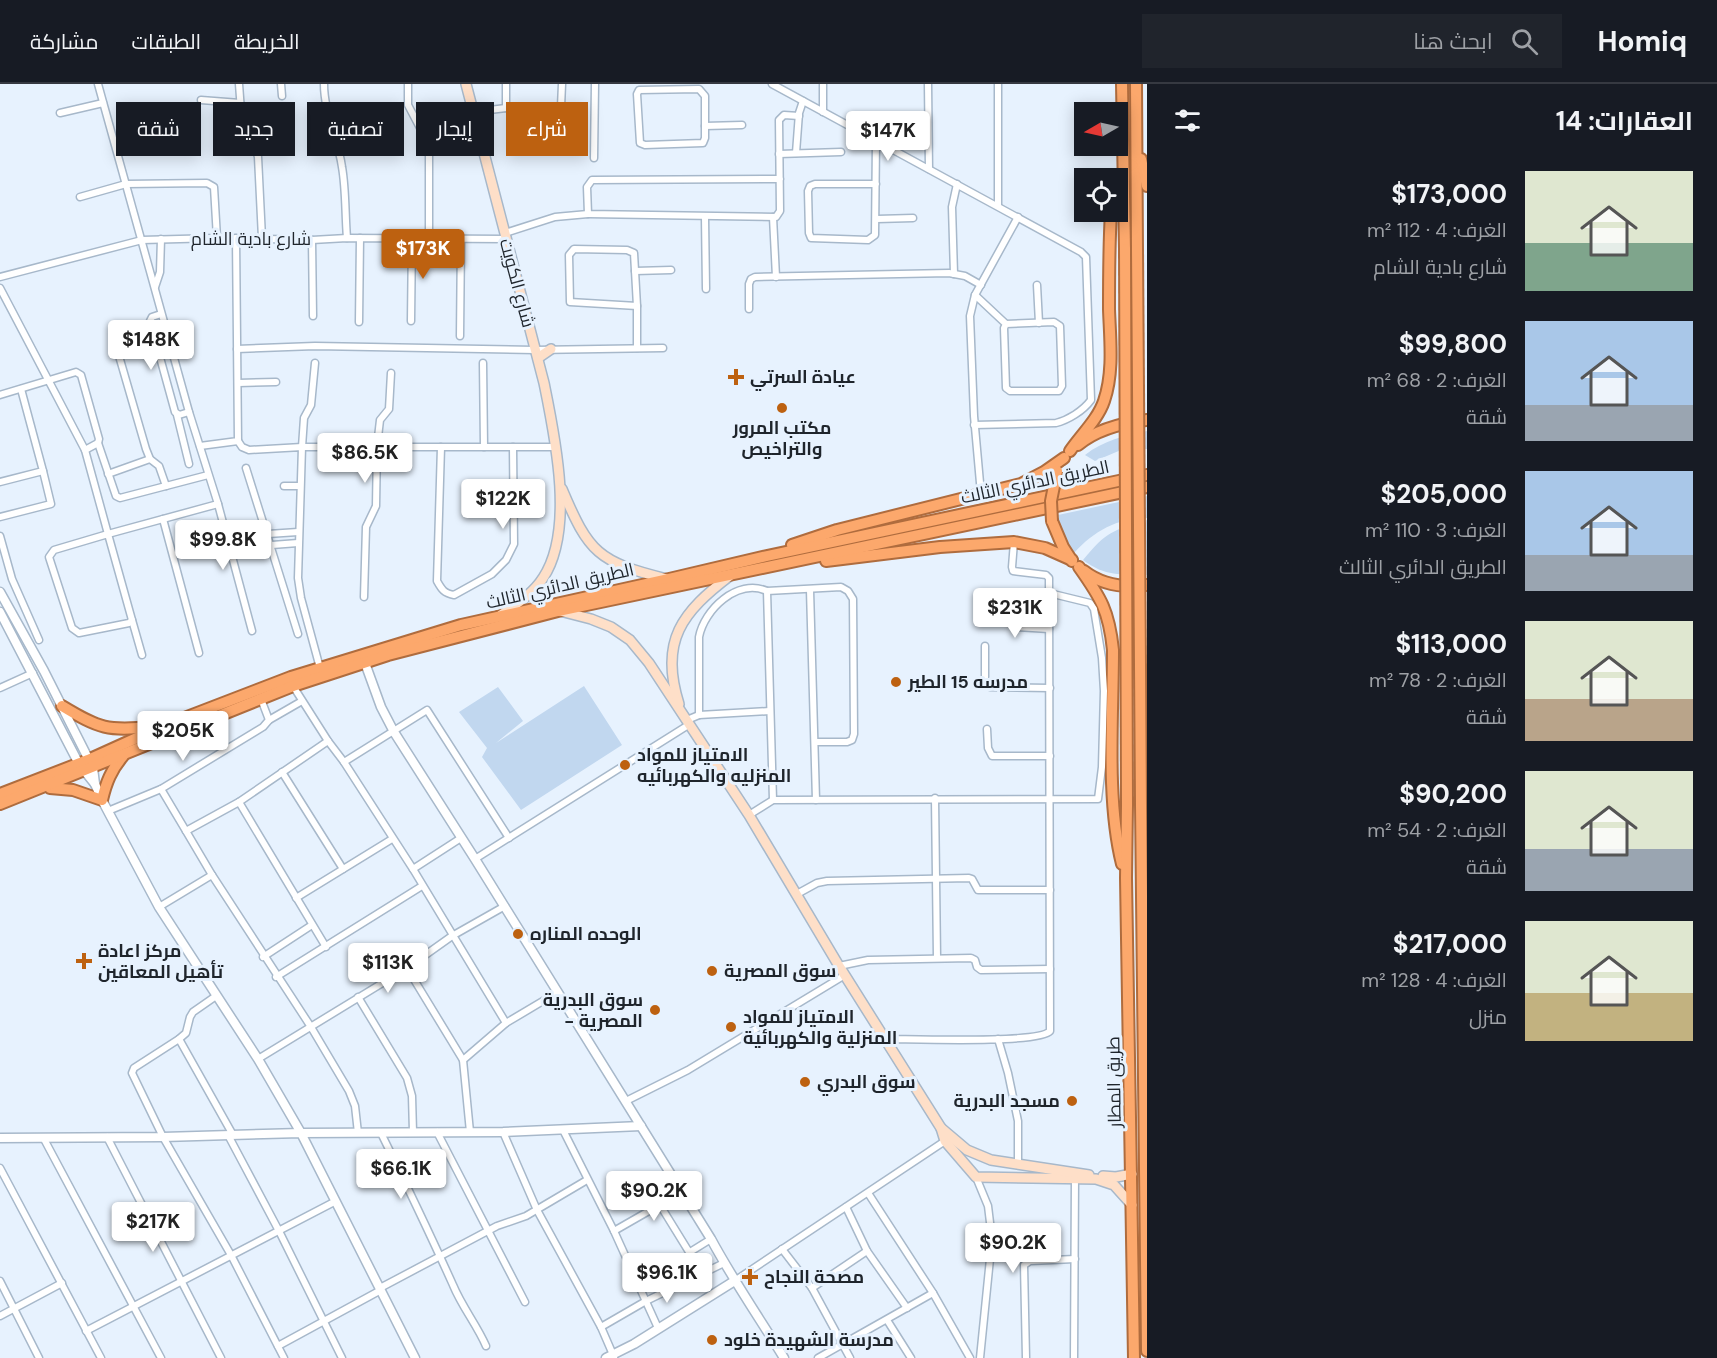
<!DOCTYPE html>
<html lang="ar">
<head>
<meta charset="utf-8">
<style>
  :root { --surface:#171b24; --page:#20242c; --text:#f1f3f6; --muted:#9ea1a6; --line:#363941; --accent:#bd6110 }
  body { margin:0; font-family:"DM Sans",Cairo,sans-serif; background:var(--page); color:var(--text); direction:rtl; height:100vh; display:flex; flex-direction:column; font-size:22px; white-space:nowrap }
  * { box-sizing:border-box; margin:0 }
  p { font-size:20px; color:var(--muted) }
  .icon { flex:none; width:33px; height:33px; fill:none; stroke:currentColor; stroke-width:2; stroke-linecap:round; stroke-linejoin:round }
  .map { position:relative; flex:1; overflow:hidden; direction:ltr }
  .side { display:flex; flex-direction:column; background:var(--surface); width:570px }
  .side>* { flex:none }
  .top-card { position:absolute; left:18px; top:18px; width:570px; height:54px; direction:rtl; display:flex; gap:12px }
  .needle { width:39px; rotate:261deg }
  .fabs { position:absolute; left:1074px; top:18px; display:grid; gap:12px }
  .fabs a { display:grid; place-items:center; width:54px; height:54px; border-radius:0px; background:var(--surface); box-shadow:0 3px 15px #0003; font-size:30px }
  .price { position:absolute; translate:-50% -51px; padding:0 14px; border-radius:6px; background:#fff; color:#222; font-size:20px; line-height:39px; filter:drop-shadow(0 2px 3px #0008) }
  .price::after { content:''; position:absolute; left:50%; top:36px; width:18px; height:14px; margin-left:-9px; background:inherit; clip-path:polygon(0 0,100% 0,50% 100%) }
  .price.current { background:var(--accent); color:#fff }
  ul { padding:0; list-style:none }
  li { display:flex; align-items:center; gap:18px; height:150px; padding:0 24px }
  li span { display:grid; place-items:center; flex:none; width:168px; height:120px; border-radius:0px; color:#555 }
  li>.icon { margin-inline-start:auto }
  span .icon { width:72px; height:72px; fill:#fffc; stroke-width:1 }
  li b { font-size:26px }
  h2 { display:flex; justify-content:space-between; align-items:center; height:72px; padding:0 24px; font-size:26px }
  .tag { padding:0 21px; border-radius:0px; background:var(--surface); box-shadow:0 3px 15px #0003; font-size:21px; line-height:54px }
  .tag.current { background:var(--accent); color:#fff }
  header { display:flex; align-items:center; gap:36px; box-sizing:border-box; height:84px; padding:0 30px; background:var(--surface); border-bottom:2px solid var(--line) }
  header strong { font-size:28px }
  nav { display:flex; gap:33px; margin-inline-start:auto; font-size:21px }
  .search { width:420px; height:54px; background:var(--page); display:flex; align-items:center; gap:15px; box-sizing:border-box; padding:0 21px; border-radius:0px; color:var(--muted); font-size:22px }
  main { display:flex; flex:1; min-height:0 }
  .map>svg:first-child { display:block }
  .green { fill:#c1d7ef }
  .lines { fill:none; stroke-linecap:round; stroke-linejoin:round }
  .minor-casing { stroke:#a7b8ca; stroke-width:9 }
  .tertiary-casing { stroke:#a7b8ca; stroke-width:11 }
  .secondary-casing { stroke:#a7b8ca; stroke-width:12 }
  .trunk-casing { stroke:#af6c3e; stroke-width:14 }
  .minor { stroke:#fff; stroke-width:6 }
  .tertiary { stroke:#fff; stroke-width:8 }
  .secondary { stroke:#fedfc8; stroke-width:9 }
  .trunk { stroke:#fca86c; stroke-width:10 }
  .trunk-bridge-casing { stroke:#af6c3e; stroke-width:14; stroke-linecap:butt }
  .trunk-bridge { stroke:#fca86c; stroke-width:10 }
  .poi-dot { fill:#bd6110; stroke:#e7f2fe; stroke-width:2 }
  .labels { text-anchor:middle; dominant-baseline:central; stroke-width:6; stroke-linejoin:round; paint-order:stroke }
  .street-label { font-size:18px; fill:#1f252c; stroke:#e7f2fe }
  .poi-label { font-size:18px; font-weight:bold; fill:#1f252c; stroke:#e7f2fe; text-anchor:start }
</style>
</head>
<body>
<header>
<strong>Homiq</strong>
<div class="search"><svg class="icon" aria-label="search" viewBox="0 0 24 24"><circle cx="10" cy="10" r="6"/><path d="M15 15l6 6"/></svg>ابحث هنا</div>
<nav><a>الخريطة</a><a>الطبقات</a><a>مشاركة</a></nav>
</header>
<main>
<section class="side">
<h2>العقارات: 14<svg class="icon" aria-label="filters" viewBox="0 0 24 24"><path d="M4 7h16M4 17h16"/><circle cx="9" cy="7" r="2"/><circle cx="15" cy="17" r="2"/></svg></h2>
<ul>
<li><span style="background:linear-gradient(#dfe7d0 60%,#7fa58c 0)"><svg class="icon" aria-label="home" viewBox="0 0 24 24"><path d="M3 11l9-7 9 7M6 9v11h12V9"/></svg></span><div><b>$173,000</b><p>الغرف: 4 · 112 m²</p><p>شارع بادية الشام</p></div></li>
<li><span style="background:linear-gradient(#a9c7e8 70%,#9aa5b1 0)"><svg class="icon" aria-label="home" viewBox="0 0 24 24"><path d="M3 11l9-7 9 7M6 9v11h12V9"/></svg></span><div><b>$99,800</b><p>الغرف: 2 · 68 m²</p><p>شقة</p></div></li>
<li><span style="background:linear-gradient(#a9c7e8 70%,#9aa5b1 0)"><svg class="icon" aria-label="home" viewBox="0 0 24 24"><path d="M3 11l9-7 9 7M6 9v11h12V9"/></svg></span><div><b>$205,000</b><p>الغرف: 3 · 110 m²</p><p>الطريق الدائري الثالث</p></div></li>
<li><span style="background:linear-gradient(#dfe7d0 65%,#b9a48a 0)"><svg class="icon" aria-label="home" viewBox="0 0 24 24"><path d="M3 11l9-7 9 7M6 9v11h12V9"/></svg></span><div><b>$113,000</b><p>الغرف: 2 · 78 m²</p><p>شقة</p></div></li>
<li><span style="background:linear-gradient(#dfe7d0 65%,#9aa5b1 0)"><svg class="icon" aria-label="home" viewBox="0 0 24 24"><path d="M3 11l9-7 9 7M6 9v11h12V9"/></svg></span><div><b>$90,200</b><p>الغرف: 2 · 54 m²</p><p>شقة</p></div></li>
<li><span style="background:linear-gradient(#dfe7d0 60%,#c2b280 0)"><svg class="icon" aria-label="home" viewBox="0 0 24 24"><path d="M3 11l9-7 9 7M6 9v11h12V9"/></svg></span><div><b>$217,000</b><p>الغرف: 4 · 128 m²</p><p>منزل</p></div></li>
</ul>
</section>
<div class="map">
<svg width="1147" height="1274" viewBox="0 0 1147 1274">
  <rect width="100%" height="100%" fill="#e7f2fe"/>
  <!-- green -->
  <g class="green">
    <path d="M1147,347V365L1121,366L1095,377L1085,371C1104,356 1124,352 1147,347Z"/>
    <path d="M1147,412V434C1117,434 1094,447 1074,469C1065,458 1060,445 1058,431Z"/>
    <path d="M1147,436V491C1120,490 1106,493 1083,476C1107,447 1112,447 1147,436Z"/>
    <polygon points="584,602 622,661 521,726 482,673 487,664 459,628 498,603 523,637 496,659"/>
  </g>
  <g class="lines">
    <defs>
      <g id="minor">
        <polyline points="239,0 241,27 252,50 258,73 262,154"/>
        <polyline points="281,0 282,12"/>
        <path d="M324,0C324,29 338,54 342,83C346,106 345,130 347,154"/>
        <polyline points="408,0 408,21 427,57 429,69 429,156"/>
        <polyline points="506,0 506,24 558,25 561,23 562,0"/>
        <path d="M772,0L1081,168L1086,173L1091,316C1083,327 1068,336 1056,339L974,341"/>
        <polyline points="928,0 929,85"/>
        <polyline points="998,0 998,122"/>
        <polygon points="699,5 705,12 705,54 703,59 645,61 640,59 637,10 639,6"/>
        <polyline points="201,16 240,19"/>
        <polyline points="473,28 506,24"/>
        <polyline points="823,28 823,0"/>
        <polyline points="60,29 103,19"/>
        <polyline points="705,42 742,41"/>
        <polyline points="537,62 537,26"/>
        <polyline points="796,69 799,29 803,17"/>
        <polyline points="779,70 841,68"/>
        <polyline points="594,74 595,0"/>
        <polyline points="780,95 592,96 587,103 588,130 776,133 780,127 779,36 784,31 799,32"/>
        <polyline points="876,100 815,100 810,102 808,107 809,149 811,154 868,156 875,151 876,57"/>
        <polyline points="80,113 126,100 207,99 214,103 217,154"/>
        <polyline points="705,133 706,205"/>
        <polyline points="773,133 776,193"/>
        <polyline points="877,135 913,134"/>
        <polyline points="505,149 555,133 588,130"/>
        <polyline points="312,156 313,232"/>
        <polygon points="574,165 627,166 634,169 637,222 570,218 569,171"/>
        <polyline points="635,187 671,186"/>
        <polyline points="954,190 952,123 957,100"/>
        <polyline points="0,193 142,156 217,154 312,156 347,154 506,155"/>
        <polyline points="1037,201 1039,239"/>
        <polyline points="155,203 160,188 161,155"/>
        <polyline points="0,204 85,366 108,450 218,420 189,328 98,0"/>
        <polyline points="975,211 1006,240 1054,238 1060,242 1062,302 1059,307 1010,307 1006,304 1004,244 1006,240"/>
        <polyline points="637,222 637,264"/>
        <polyline points="749,225 749,200 751,195 755,193 949,189 965,192 981,201"/>
        <polyline points="161,230 152,233 150,237 175,328 179,331 189,328"/>
        <polyline points="411,237 412,155"/>
        <polyline points="359,238 360,154"/>
        <polyline points="460,252 461,155"/>
        <polyline points="117,265 146,365 150,375 159,382 166,402"/>
        <polyline points="237,265 315,262 535,266 663,264"/>
        <polyline points="315,279 311,321 304,334 302,363 555,363"/>
        <polyline points="483,279 484,363"/>
        <polyline points="238,299 276,298"/>
        <polyline points="0,311 76,288 81,291 99,355 98,359 85,366"/>
        <polyline points="177,331 189,380"/>
        <polyline points="238,357 242,363 249,366 302,363 298,494 301,514 320,584"/>
        <polyline points="98,359 116,412 120,414 208,391"/>
        <polyline points="200,362 238,357 236,154"/>
        <path d="M441,363L437,497C442,506 444,509 454,511L492,490L506,476L514,460L513,363"/>
        <polyline points="246,384 298,550"/>
        <polyline points="108,390 150,375"/>
        <polyline points="0,398 43,387 21,305"/>
        <polyline points="284,402 300,402"/>
        <polyline points="981,410 974,332 970,232 975,211 1018,133"/>
        <polyline points="218,420 252,547"/>
        <polyline points="0,433 51,420 43,387"/>
        <polyline points="163,435 199,569"/>
        <polygon points="108,450 132,536 129,539 79,549 72,544 49,473 54,466"/>
        <polyline points="268,450 298,448"/>
        <polyline points="0,452 12,495 39,556"/>
        <polyline points="272,461 298,459"/>
        <polyline points="810,506 816,716"/>
        <polyline points="767,507 773,716"/>
        <polyline points="364,513 366,443 376,422 377,362 380,336 389,325 391,289"/>
        <polyline points="1012,529 1012,539 1015,543 1049,545"/>
        <polyline points="132,536 142,571"/>
        <polyline points="985,562 985,596 990,603 1050,604"/>
        <polyline points="293,602 328,657 344,678"/>
        <polyline points="0,604 33,589"/>
        <path d="M699,631V553C704,526 737,494 767,507L841,503L848,507L853,515L854,650L852,656L847,658H815"/>
        <polyline points="269,636 302,617"/>
        <polyline points="687,636 699,631 770,627"/>
        <polyline points="987,645 988,664 992,672 1050,672"/>
        <polyline points="282,688 343,785"/>
        <polyline points="935,714 937,874"/>
        <polyline points="239,718 328,657"/>
        <polyline points="108,727 161,705"/>
        <polyline points="749,731 773,716 1098,715 1102,683 1104,607 1102,574 1094,525 1090,519 1049,509"/>
        <polyline points="186,747 161,705 263,643 269,636 261,615"/>
        <polyline points="461,754 413,785 344,678 427,626 509,754"/>
        <polyline points="475,775 690,640"/>
        <polyline points="413,785 506,939 558,908"/>
        <polyline points="212,791 186,747 239,718 326,863"/>
        <polyline points="797,810 817,799 827,797 969,794 972,795 978,806 1050,806"/>
        <polyline points="296,814 392,755"/>
        <polyline points="159,823 212,791 311,943 349,1007 355,1022 358,1049"/>
        <polyline points="263,873 312,841"/>
        <polyline points="839,882 868,876 971,874 975,876 977,883 981,886 1050,885"/>
        <polyline points="407,884 463,976 470,1048"/>
        <polyline points="276,893 422,802"/>
        <polyline points="216,912 193,928 190,933 186,949 179,955 134,984 132,989 163,1053 231,1171 284,1274"/>
        <polyline points="358,913 407,994 412,1012 413,1048"/>
        <polyline points="179,955 233,1051"/>
        <path d="M887,955C911,955 1039,960 1050,947L1049,494L1046,491L1013,487L1012,483L1014,458"/>
        <polyline points="998,955 1008,989 1018,1037 1018,1080"/>
        <polyline points="258,975 407,884 452,852 505,822"/>
        <polyline points="463,976 506,939"/>
        <polyline points="626,1017 688,986 845,891"/>
        <polyline points="563,1046 614,1147 658,1244"/>
        <polyline points="437,1048 525,1218"/>
        <polyline points="503,1048 537,1126 601,1243 614,1273"/>
        <path d="M381,1049C406,1100 430,1150 453,1201C462,1223 477,1241 486,1262"/>
        <polyline points="228,1051 279,1147 342,1274"/>
        <polyline points="107,1053 221,1274"/>
        <polyline points="44,1055 161,1274"/>
        <polyline points="0,1084 101,1274"/>
        <polyline points="976,1093 988,1122 992,1155 980,1274"/>
        <polyline points="868,1109 933,1209 970,1274"/>
        <polyline points="660,1121 702,1189"/>
        <polyline points="846,1123 867,1167 907,1224"/>
        <polyline points="614,1147 682,1108"/>
        <polyline points="782,1165 812,1204"/>
        <polyline points="690,1168 711,1155"/>
        <polyline points="736,1196 948,1055"/>
        <polyline points="0,1197 39,1274"/>
        <polyline points="380,1204 497,1142 526,1132 587,1096"/>
        <polyline points="0,1232 62,1199"/>
        <polyline points="887,1236 911,1274"/>
        <polyline points="601,1243 646,1217 724,1179"/>
        <polyline points="86,1247 336,1117"/>
        <polyline points="278,1262 381,1206"/>
        <polyline points="818,1274 933,1209"/>
        <polyline points="850,1274 812,1204 867,1167"/>
        <polyline points="1026,1274 1024,1181 1030,1177 1075,1175"/>
        <polyline points="1074,1274 1075,1092"/>
      </g>
      <g id="tertiary">
        <polyline points="0,508 44,587 93,684 95,700 102,716 159,823 258,975 301,1049 503,1048 641,1042"/>
        <polyline points="0,528 79,680 95,700"/>
        <path d="M365,579L381,623L394,648L475,775L711,1155C733,1196 760,1235 784,1274"/>
        <polyline points="0,1054 163,1053 301,1049 415,1274"/>
        <polyline points="606,1274 634,1260 736,1196"/>
      </g>
      <g id="secondary">
        <path d="M466,0L544,299C555,353 575,446 543,494C533,510 516,520 501,531"/>
        <polyline points="538,274 551,265"/>
        <path d="M562,405C589,469 598,478 667,495"/>
        <polyline points="560,527 591,535 611,543 630,556 649,579 749,731 839,882 941,1044 945,1057 976,1093 1096,1095 1114,1101 1132,1121"/>
        <path d="M679,620C659,557 682,528 731,491"/>
        <polyline points="941,1044 967,1066 991,1076 1089,1091"/>
        <polyline points="1103,1092 1116,1093 1132,1090"/>
      </g>
      <g id="trunk">
        <polyline points="1122,0 1125,165"/>
        <polyline points="1136,0 1137,165"/>
        <polyline points="1141,75 1147,102"/>
        <path d="M1078,361C1097,345 1122,339 1147,336"/>
        <path d="M1070,367C1081,351 1098,335 1104,317C1114,288 1110,255 1109,225C1109,192 1109,160 1111,128"/>
        <polyline points="1052,437 1063,463 1072,477"/>
        <polyline points="792,461 837,446 1021,400 1044,388 1064,374"/>
        <polyline points="826,477 940,463 1014,458 1045,464 1072,476"/>
        <path d="M1079,483C1101,514 1109,527 1113,566C1113,632 1106,716 1122,780"/>
        <path d="M1084,487C1102,501 1125,504 1147,501"/>
        <path d="M62,622C100,645 107,647 152,643"/>
        <path d="M50,704L73,706L102,716C106,699 111,686 123,672"/>
        <polyline points="0,710 88,676 161,643 291,593 461,541 669,495 767,472 1147,391"/>
        <polyline points="0,720 293,602 388,571 558,527 1147,403"/>
        <polyline points="1127,721 1126,794 1134,1274"/>
        <polyline points="1141,721 1147,1267"/>
      </g>
    </defs>
    <!-- minor casing -->
    <use href="#minor" class="minor-casing"/>
    <!-- tertiary casing -->
    <use href="#tertiary" class="tertiary-casing"/>
    <!-- secondary casing -->
    <use href="#secondary" class="secondary-casing"/>
    <!-- trunk casing -->
    <use href="#trunk" class="trunk-casing"/>
    <!-- minor -->
    <use href="#minor" class="minor"/>
    <!-- tertiary -->
    <use href="#tertiary" class="tertiary"/>
    <!-- secondary -->
    <use href="#secondary" class="secondary"/>
    <!-- trunk -->
    <use href="#trunk" class="trunk"/>
    <defs>
      <g id="trunk-bridge">
        <polyline points="1125,165 1127,721"/>
        <polyline points="1137,165 1141,721"/>
        <polyline points="1052,437 1051,417 1057,387"/>
      </g>
    </defs>
    <!-- trunk-bridge casing -->
    <use href="#trunk-bridge" class="trunk-bridge-casing"/>
    <!-- trunk-bridge -->
    <use href="#trunk-bridge" class="trunk-bridge"/>
  </g>
  <!-- markers -->
  <g class="poi-dot">
    <path d="M733 284h6v6h6v6h-6v6h-6v-6h-6v-6h6z"/>
    <circle cx="782" cy="324" r="6"/>
    <circle cx="896" cy="598" r="6"/>
    <circle cx="625" cy="681" r="6"/>
    <circle cx="518" cy="850" r="6"/>
    <path d="M81 868h6v6h6v6h-6v6h-6v-6h-6v-6h6z"/>
    <circle cx="712" cy="887" r="6"/>
    <circle cx="655" cy="926" r="6"/>
    <circle cx="731" cy="943" r="6"/>
    <circle cx="805" cy="998" r="6"/>
    <circle cx="1072" cy="1017" r="6"/>
    <path d="M747 1184h6v6h6v6h-6v6h-6v-6h-6v-6h6z"/>
    <circle cx="712" cy="1256" r="6"/>
  </g>
  <g class="labels">
    <!-- street labels -->
    <g class="street-label">
      <text x="251" y="155">شارع بادية الشام</text>
      <text transform="translate(517 199) rotate(75)">شارع الكويت</text>
      <text transform="translate(1035 398) rotate(-12)">الطريق الدائري الثالث</text>
      <text transform="translate(560 502) rotate(-13)">الطريق الدائري الثالث</text>
      <text transform="translate(1114 998) rotate(-91)">طريق المطار</text>
    </g>
    <!-- poi labels -->
    <g class="poi-label">
      <text x="750" y="293">عيادة السرتي</text>
      <text x="782" y="344" text-anchor="middle">مكتب المرور<tspan x="782" dy="21">والتراخيص</tspan></text>
      <text x="908" y="598">مدرسه 15 الطير</text>
      <text x="637" y="671">الامتياز للمواد<tspan x="637" dy="21">المنزليه والكهربائيه</tspan></text>
      <text x="530" y="850">الوحده المناره</text>
      <text x="98" y="867">مركز اعادة<tspan x="98" dy="21">تأهيل المعاقين</tspan></text>
      <text x="724" y="887">سوق المصرية</text>
      <text x="643" y="916" text-anchor="end">سوق البدرية<tspan x="643" dy="21">- المصرية</tspan></text>
      <text x="743" y="933">الامتياز للمواد<tspan x="743" dy="21">المنزلية والكهربائية</tspan></text>
      <text x="817" y="998">سوق البدري</text>
      <text x="1060" y="1017" text-anchor="end">مسجد البدرية</text>
      <text x="764" y="1193">مصحة النجاح</text>
      <text x="724" y="1256">مدرسة الشهيدة خلود</text>
    </g>
  </g>
</svg>
<div class="fabs">
<a><svg class="needle" viewBox="-14 -14 28 28"><path d="M0-13l5 13h-10z" fill="#e53935"/><path d="M0 13l5-13h-10z" fill="#9ea1a6"/></svg></a>
<a><svg class="icon" aria-label="locate" viewBox="0 0 24 24"><circle cx="12" cy="12" r="6"/><path d="M12 2v4M12 18v4M2 12h4M18 12h4"/></svg></a>
</div>
<b class="price" style="left:888px;top:78px">$147K</b>
<b class="price current" style="left:423px;top:196px">$173K</b>
<b class="price" style="left:151px;top:287px">$148K</b>
<b class="price" style="left:365px;top:400px">$86.5K</b>
<b class="price" style="left:503px;top:446px">$122K</b>
<b class="price" style="left:223px;top:487px">$99.8K</b>
<b class="price" style="left:1015px;top:555px">$231K</b>
<b class="price" style="left:183px;top:678px">$205K</b>
<b class="price" style="left:388px;top:910px">$113K</b>
<b class="price" style="left:401px;top:1116px">$66.1K</b>
<b class="price" style="left:654px;top:1138px">$90.2K</b>
<b class="price" style="left:153px;top:1169px">$217K</b>
<b class="price" style="left:1013px;top:1190px">$90.2K</b>
<b class="price" style="left:667px;top:1220px">$96.1K</b>
<div class="top-card">
<a class="tag current">شراء</a>
<a class="tag">إيجار</a>
<a class="tag">تصفية</a>
<a class="tag">جديد</a>
<a class="tag">شقة</a>
</div>
</div>
</main>
</body>
</html>
